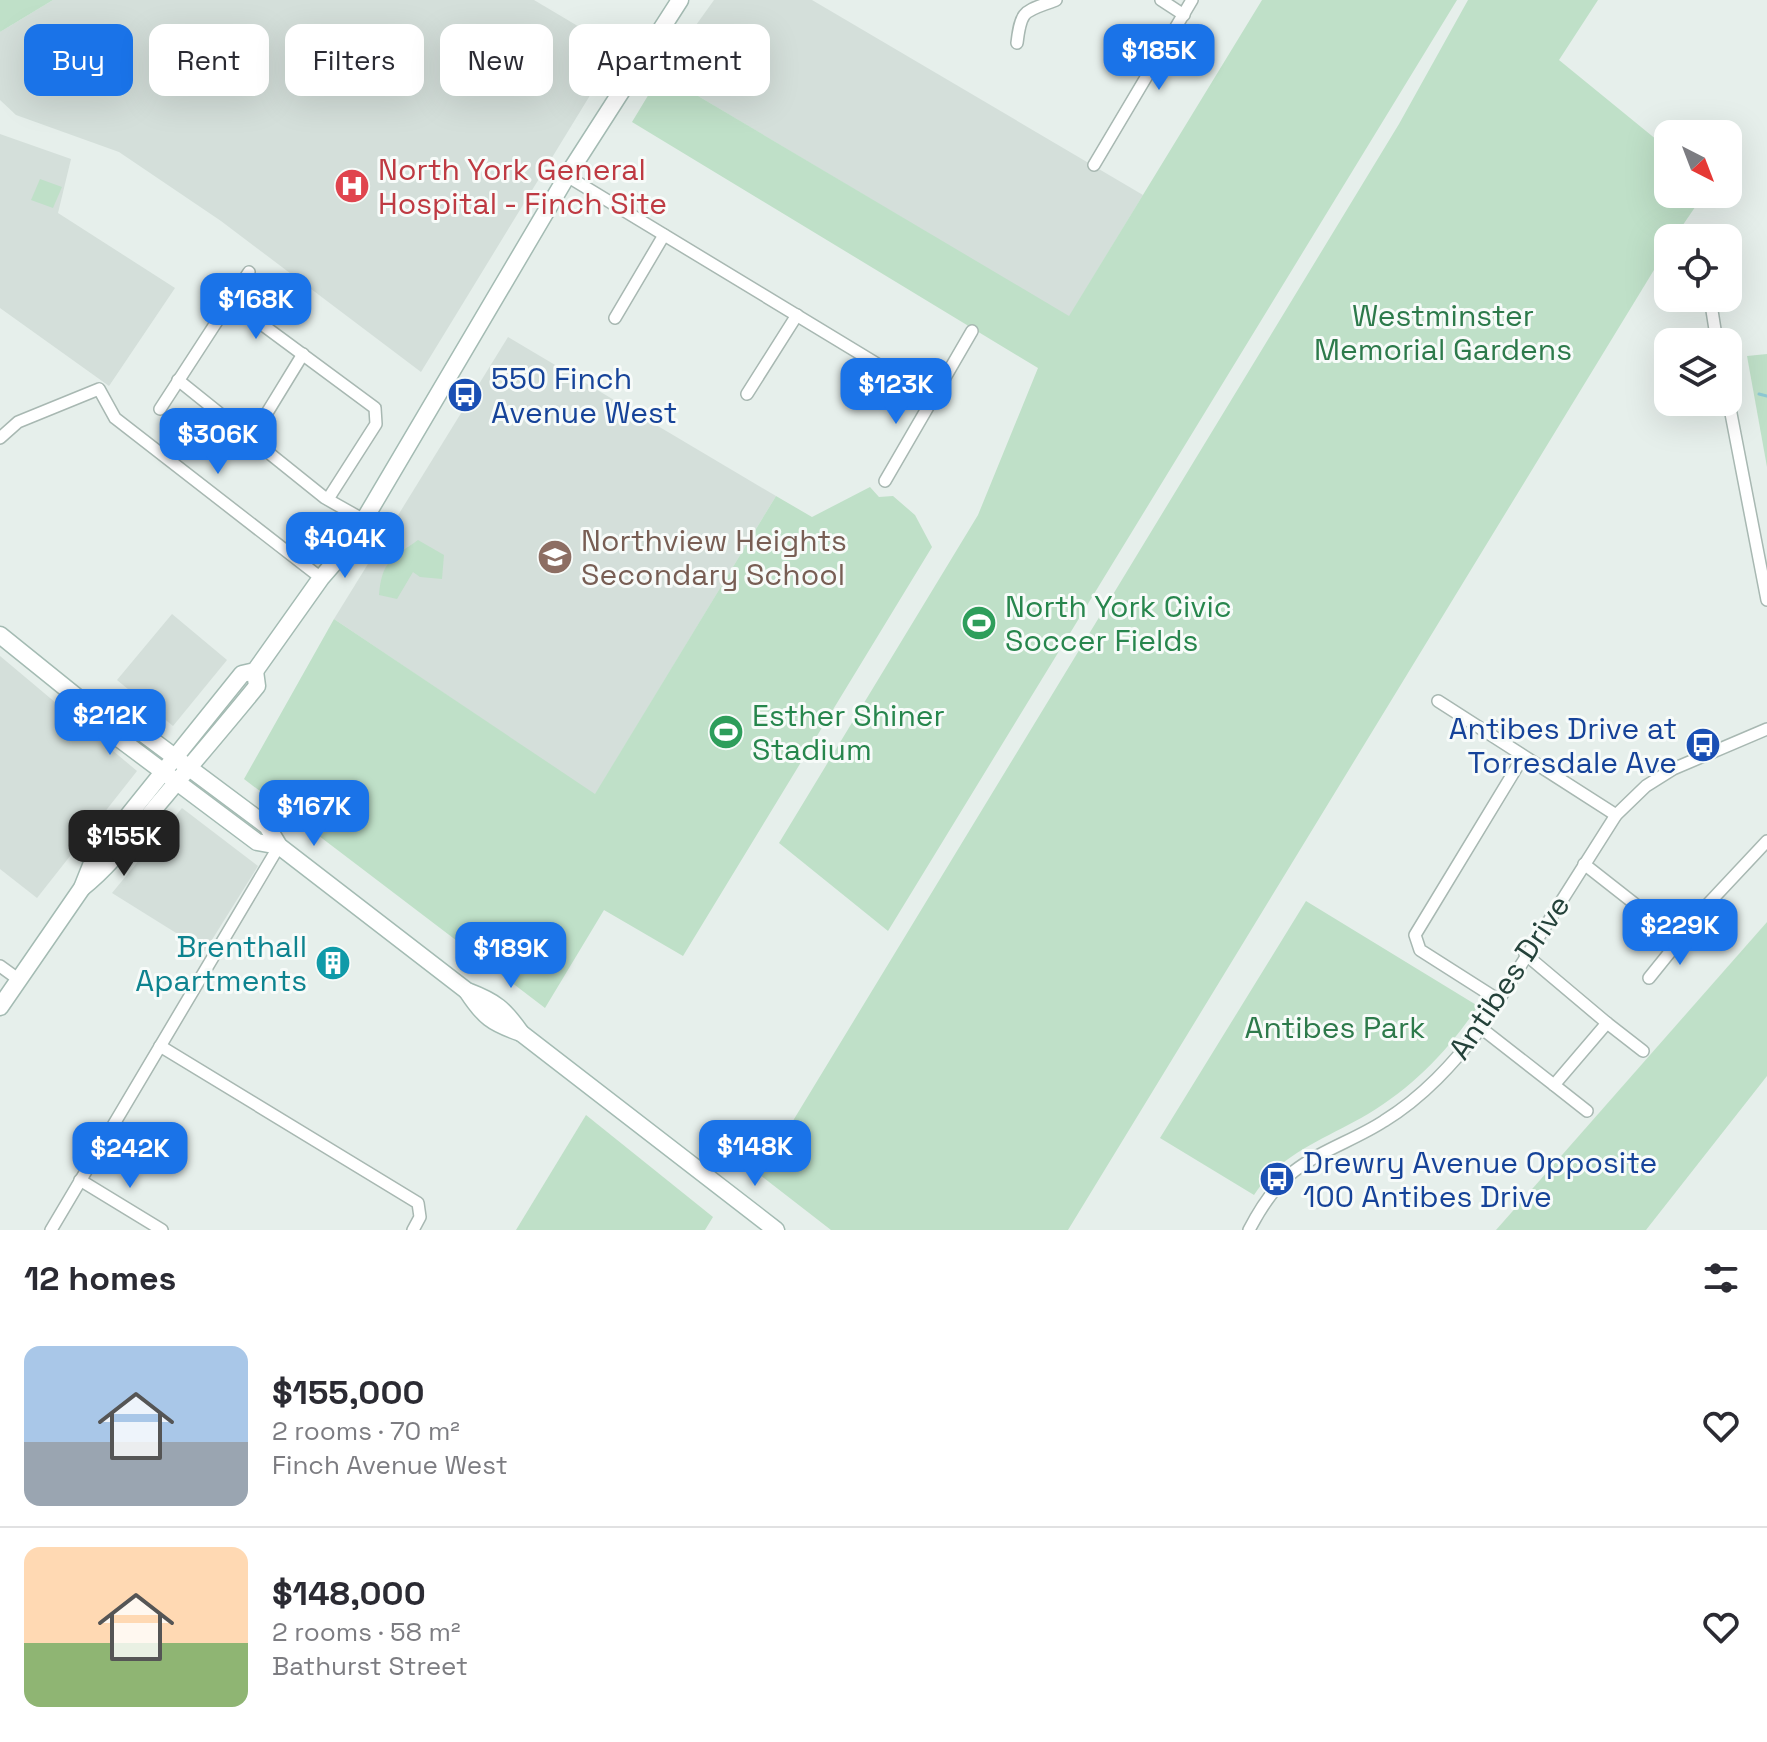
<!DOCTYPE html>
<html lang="en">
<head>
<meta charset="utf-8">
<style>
  :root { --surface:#fff; --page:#f7f7f7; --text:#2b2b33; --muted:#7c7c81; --line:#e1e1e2; --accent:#1a73e8 }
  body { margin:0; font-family:"Space Grotesk",sans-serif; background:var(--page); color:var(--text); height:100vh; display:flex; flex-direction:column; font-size:30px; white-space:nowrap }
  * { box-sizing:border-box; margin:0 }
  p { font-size:26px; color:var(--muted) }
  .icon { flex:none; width:44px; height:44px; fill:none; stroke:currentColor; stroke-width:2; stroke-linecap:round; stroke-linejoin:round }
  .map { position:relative; height:1230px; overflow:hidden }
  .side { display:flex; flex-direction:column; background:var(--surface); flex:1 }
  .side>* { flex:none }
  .guide { position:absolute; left:24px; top:24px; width:800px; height:72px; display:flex; gap:16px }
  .needle { width:52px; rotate:138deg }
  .tools { position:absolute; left:1654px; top:120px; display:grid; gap:16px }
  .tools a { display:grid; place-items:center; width:88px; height:88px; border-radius:16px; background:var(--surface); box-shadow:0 8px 32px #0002; font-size:40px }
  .price { position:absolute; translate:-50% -68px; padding:0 18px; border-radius:16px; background:var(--accent); color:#fff; font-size:26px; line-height:52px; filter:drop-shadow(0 2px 4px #0008) }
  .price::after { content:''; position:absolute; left:50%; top:48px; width:24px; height:18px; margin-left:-12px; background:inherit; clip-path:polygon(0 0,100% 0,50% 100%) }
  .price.current { background:#222; color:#fff }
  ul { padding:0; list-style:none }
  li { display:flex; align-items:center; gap:24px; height:200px; padding:0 24px }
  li+li { border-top:2px solid var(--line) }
  li span { display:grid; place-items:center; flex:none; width:224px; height:160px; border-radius:16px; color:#555 }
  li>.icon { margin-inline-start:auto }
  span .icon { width:96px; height:96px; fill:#fffc; stroke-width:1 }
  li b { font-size:34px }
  h2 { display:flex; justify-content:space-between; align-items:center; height:96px; padding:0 24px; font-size:34px }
  .chip { padding:0 28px; border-radius:16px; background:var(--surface); box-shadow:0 8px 32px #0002; font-size:28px; line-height:72px }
  .chip.current { background:var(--accent); color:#fff }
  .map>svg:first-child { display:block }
  .built { fill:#d4dfda }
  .green { fill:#bfe0c8 }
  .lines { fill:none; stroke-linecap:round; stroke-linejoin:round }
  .stream { stroke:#8ec9d4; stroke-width:3 }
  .minor-casing { stroke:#a8b8b2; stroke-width:14 }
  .secondary-casing { stroke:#a4bbb3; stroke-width:19 }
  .minor { stroke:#fff; stroke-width:11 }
  .secondary { stroke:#fff; stroke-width:16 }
  .labels { text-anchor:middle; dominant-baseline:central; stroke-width:6; stroke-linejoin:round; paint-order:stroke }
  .health-label { font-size:30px; fill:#be3a42; stroke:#f7fbf9; text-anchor:start }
  .park-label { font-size:30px; fill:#2d7a4b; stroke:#f7fbf9 }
  .transit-label { font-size:30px; fill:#164399; stroke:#f7fbf9; text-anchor:start }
  .education-label { font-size:30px; fill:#785e54; stroke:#f7fbf9; text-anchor:start }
  .leisure-label { font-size:30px; fill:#27864d; stroke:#f7fbf9; text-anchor:start }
  .culture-label { font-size:30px; fill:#0d838f; stroke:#f7fbf9; text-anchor:end }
  .street-label { font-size:30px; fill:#24423a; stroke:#f7fbf9 }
</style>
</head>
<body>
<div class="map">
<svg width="1767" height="1230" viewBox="0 0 1767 1230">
  <rect width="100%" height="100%" fill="#e6efeb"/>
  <!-- built -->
  <g class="built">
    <polygon points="53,0 534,0 613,47 589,97 421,372 221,221 119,152 16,115 0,100 0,32"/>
    <polygon points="714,0 812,0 1143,195 1069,317 661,74"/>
    <polygon points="0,134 71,159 58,213 175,288 109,386 0,308"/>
    <polygon points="508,337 776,496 595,795 334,619"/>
    <polygon points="172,614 227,660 173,726 117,680"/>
    <polygon points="0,656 137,771 37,898 0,869"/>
    <polygon points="182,808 258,866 205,951 112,893"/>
  </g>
  <!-- green -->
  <g class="green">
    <polygon points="0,0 53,0 0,32"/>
    <polygon points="1262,0 1457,0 888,931 779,843 978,515 1038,368 632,122 661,74 1069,316"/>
    <polygon points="1468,0 1598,0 1559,60 1668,149 1668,194 1704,194 1674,238 1668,238 1668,247 1068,1230 831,1230 760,1175 1399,124"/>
    <polygon points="40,179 62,187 53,208 31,200"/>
    <polygon points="1767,354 1767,467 1747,356"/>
    <polygon points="870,487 879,497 893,496 915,515 932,547 683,956 604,910 545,1008 244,779 334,619 595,794 776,496 812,517"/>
    <path d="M418,540L444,555L442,579L420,577L413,572L397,599L379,595C382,561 391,559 418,540Z"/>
    <path d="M1306,901L1478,1006C1449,1050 1413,1087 1368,1114C1326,1139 1281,1152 1254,1195L1160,1138Z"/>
    <polygon points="1767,922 1767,1076 1646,1230 1496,1230"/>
    <polygon points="586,1115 713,1217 705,1230 516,1230"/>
  </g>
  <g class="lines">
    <!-- stream -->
    <polyline class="stream" points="1759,394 1767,396"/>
    <defs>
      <g id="minor">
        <polyline points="1161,0 1184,15"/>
        <path d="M1017,43C1021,8 1025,12 1056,0"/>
        <polyline points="1094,165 1192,0"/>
        <polyline points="567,176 887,370 937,389"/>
        <polyline points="1710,298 1717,342"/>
        <polyline points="229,300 375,408 376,424 328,499"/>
        <polyline points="615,318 664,235"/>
        <polyline points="178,380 325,498 364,520"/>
        <polyline points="747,394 797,315"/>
        <polyline points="1728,398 1767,600"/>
        <polyline points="160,409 249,272"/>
        <polyline points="0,438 18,422 99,389 115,418 321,578"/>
        <polyline points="251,439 303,354"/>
        <polyline points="885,481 972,331"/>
        <polyline points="1438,701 1616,815"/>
        <polyline points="1584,864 1677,937 1767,841"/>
        <polyline points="0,966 18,979"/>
        <polyline points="1649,978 1674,947 1677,937"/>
        <polyline points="1497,999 1420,950 1415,935 1523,757"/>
        <polyline points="1607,1023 1643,1051"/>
        <polyline points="1481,1028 1554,1085 1607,1023 1525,954"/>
        <polyline points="160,1046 418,1203 420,1217 413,1230"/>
        <polyline points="1554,1085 1587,1111"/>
        <polyline points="80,1180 162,1230"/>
        <polyline points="51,1230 279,846"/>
        <path d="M1249,1230C1260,1209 1274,1186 1293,1172C1321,1150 1355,1140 1384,1121C1423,1097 1453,1064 1481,1028L1616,815L1646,786L1673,769L1767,729"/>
      </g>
      <g id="secondary">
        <polyline points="0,635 98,714 101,725 257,842 279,846"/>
        <path d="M98,714L113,711L267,826L279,846L467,991C496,1002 504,1009 521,1033L776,1230"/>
        <path d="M82,888C115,862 138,827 165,796C196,759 227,723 257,686L255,671"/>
        <path d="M467,991C484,1017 492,1023 521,1033"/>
        <polyline points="0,1007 82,888 94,858 242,674 255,671 321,578 348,547 567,176 680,0"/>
      </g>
    </defs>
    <!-- minor casing -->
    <use href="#minor" class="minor-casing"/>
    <!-- secondary casing -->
    <use href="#secondary" class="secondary-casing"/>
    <!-- minor -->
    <use href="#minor" class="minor"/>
    <!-- secondary -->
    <use href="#secondary" class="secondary"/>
  </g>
  <!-- icons -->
  <defs>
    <symbol id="hospital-disc" viewBox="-11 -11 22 22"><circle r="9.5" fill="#e0444e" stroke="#f7fbf9"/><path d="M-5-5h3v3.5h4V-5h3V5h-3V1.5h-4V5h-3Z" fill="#fff"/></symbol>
    <symbol id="bus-disc" viewBox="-11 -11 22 22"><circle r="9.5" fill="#1a4fb4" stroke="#f7fbf9"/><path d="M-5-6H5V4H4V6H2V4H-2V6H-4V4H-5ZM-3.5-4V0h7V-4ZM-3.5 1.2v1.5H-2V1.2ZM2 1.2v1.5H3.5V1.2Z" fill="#fff"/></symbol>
    <symbol id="school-disc" viewBox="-11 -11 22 22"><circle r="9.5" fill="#8d6e63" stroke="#f7fbf9"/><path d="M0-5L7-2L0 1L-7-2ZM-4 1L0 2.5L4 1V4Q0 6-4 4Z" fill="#fff"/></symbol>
    <symbol id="stadium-disc" viewBox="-11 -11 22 22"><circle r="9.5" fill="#2e9e5b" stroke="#f7fbf9"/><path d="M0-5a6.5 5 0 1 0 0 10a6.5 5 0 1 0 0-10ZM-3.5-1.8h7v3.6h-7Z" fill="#fff"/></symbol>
    <symbol id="building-disc" viewBox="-11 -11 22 22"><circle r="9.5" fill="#0f9aa8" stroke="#f7fbf9"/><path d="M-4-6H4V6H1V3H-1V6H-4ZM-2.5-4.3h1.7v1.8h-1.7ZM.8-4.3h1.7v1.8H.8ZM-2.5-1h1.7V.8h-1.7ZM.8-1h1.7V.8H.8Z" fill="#fff"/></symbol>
  </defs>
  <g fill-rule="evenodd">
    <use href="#hospital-disc" x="332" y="166" width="40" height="40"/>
    <use href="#bus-disc" x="445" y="375" width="40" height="40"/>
    <use href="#school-disc" x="535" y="537" width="40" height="40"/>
    <use href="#stadium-disc" x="959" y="603" width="40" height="40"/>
    <use href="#stadium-disc" x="706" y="712" width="40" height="40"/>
    <use href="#bus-disc" x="1683" y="725" width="40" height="40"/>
    <use href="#building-disc" x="313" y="943" width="40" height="40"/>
    <use href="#bus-disc" x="1257" y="1159" width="40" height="40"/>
  </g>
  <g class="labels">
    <!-- health labels -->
    <g class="health-label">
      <text x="378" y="169">North York General<tspan x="378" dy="34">Hospital - Finch Site</tspan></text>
    </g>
    <!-- park labels -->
    <g class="park-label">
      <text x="1443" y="315">Westminster<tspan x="1443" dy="34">Memorial Gardens</tspan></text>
      <text x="1335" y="1027">Antibes Park</text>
    </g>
    <!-- transit labels -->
    <g class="transit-label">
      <text x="491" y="378">550 Finch<tspan x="491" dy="34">Avenue West</tspan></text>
      <text x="1677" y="728" text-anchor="end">Antibes Drive at<tspan x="1677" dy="34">Torresdale Ave</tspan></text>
      <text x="1303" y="1162">Drewry Avenue Opposite<tspan x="1303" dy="34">100 Antibes Drive</tspan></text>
    </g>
    <!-- education labels -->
    <g class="education-label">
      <text x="581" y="540">Northview Heights<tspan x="581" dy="34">Secondary School</tspan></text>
    </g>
    <!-- leisure labels -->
    <g class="leisure-label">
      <text x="1005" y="606">North York Civic<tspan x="1005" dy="34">Soccer Fields</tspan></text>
      <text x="752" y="715">Esther Shiner<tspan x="752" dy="34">Stadium</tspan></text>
    </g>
    <!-- culture labels -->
    <g class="culture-label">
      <text x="307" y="946">Brenthall<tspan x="307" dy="34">Apartments</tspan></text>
    </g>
    <!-- street labels -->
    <g class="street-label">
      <text transform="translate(1509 977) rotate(-56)">Antibes Drive</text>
    </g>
  </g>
</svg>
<div class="tools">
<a><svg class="needle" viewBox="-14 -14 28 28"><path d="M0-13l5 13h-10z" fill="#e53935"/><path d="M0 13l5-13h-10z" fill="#7c7c81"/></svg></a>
<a><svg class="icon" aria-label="locate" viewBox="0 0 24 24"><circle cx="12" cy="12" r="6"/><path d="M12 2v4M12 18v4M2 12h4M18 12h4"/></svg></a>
<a><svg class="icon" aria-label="layers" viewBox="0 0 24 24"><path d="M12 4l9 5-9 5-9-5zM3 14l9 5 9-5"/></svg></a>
</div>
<b class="price" style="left:1159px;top:92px">$185K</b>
<b class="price" style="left:256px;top:341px">$168K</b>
<b class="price" style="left:896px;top:426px">$123K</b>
<b class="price" style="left:218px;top:476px">$306K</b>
<b class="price" style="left:345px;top:580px">$404K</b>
<b class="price" style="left:110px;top:757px">$212K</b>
<b class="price" style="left:314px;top:848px">$167K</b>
<b class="price current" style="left:124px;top:878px">$155K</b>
<b class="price" style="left:1680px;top:967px">$229K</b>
<b class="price" style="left:511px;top:990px">$189K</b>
<b class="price" style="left:755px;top:1188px">$148K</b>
<b class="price" style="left:130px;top:1190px">$242K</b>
<div class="guide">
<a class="chip current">Buy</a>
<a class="chip">Rent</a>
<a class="chip">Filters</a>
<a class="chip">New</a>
<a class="chip">Apartment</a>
</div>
</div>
<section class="side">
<h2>12 homes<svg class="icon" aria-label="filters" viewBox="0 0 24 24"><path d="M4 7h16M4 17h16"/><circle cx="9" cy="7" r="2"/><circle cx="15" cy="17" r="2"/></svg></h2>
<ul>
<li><span style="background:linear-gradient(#a9c7e8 60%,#9aa5b1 0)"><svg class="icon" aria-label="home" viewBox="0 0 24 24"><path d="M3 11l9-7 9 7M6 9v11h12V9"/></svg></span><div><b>$155,000</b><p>2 rooms · 70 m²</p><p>Finch Avenue West</p></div><svg class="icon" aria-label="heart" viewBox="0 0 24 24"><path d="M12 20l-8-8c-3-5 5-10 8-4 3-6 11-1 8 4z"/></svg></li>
<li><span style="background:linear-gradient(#ffd9b3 60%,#8fb573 0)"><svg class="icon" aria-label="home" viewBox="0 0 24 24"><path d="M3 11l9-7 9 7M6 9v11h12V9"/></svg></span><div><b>$148,000</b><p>2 rooms · 58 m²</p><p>Bathurst Street</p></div><svg class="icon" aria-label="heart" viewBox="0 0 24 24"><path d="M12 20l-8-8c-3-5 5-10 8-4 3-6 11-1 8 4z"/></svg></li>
</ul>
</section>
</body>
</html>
